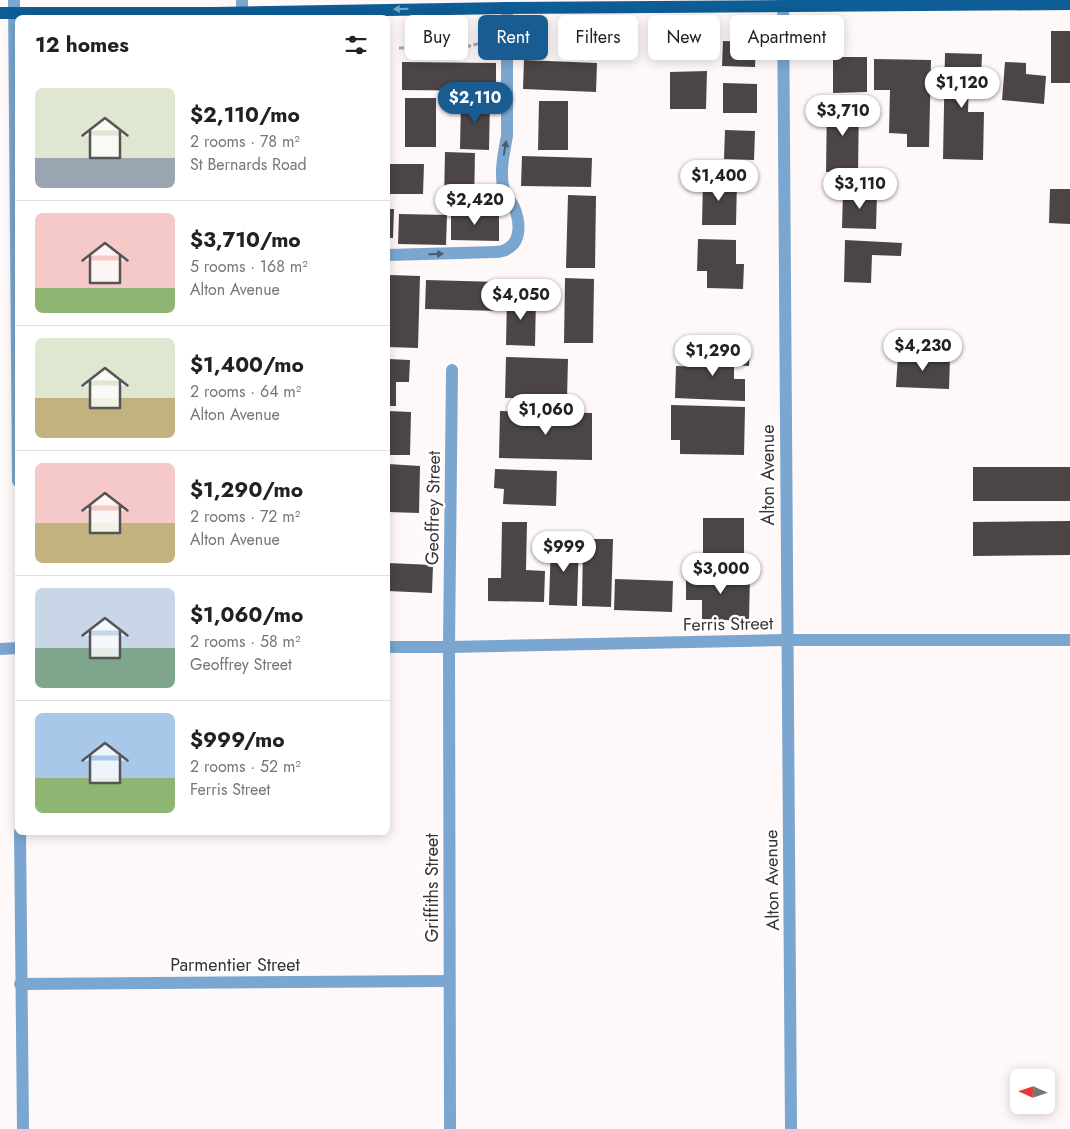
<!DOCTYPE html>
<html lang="en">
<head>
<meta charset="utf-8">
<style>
  :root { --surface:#fff; --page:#f6f6f6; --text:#222; --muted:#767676; --line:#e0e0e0; --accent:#195c91 }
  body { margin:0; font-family:Jost,sans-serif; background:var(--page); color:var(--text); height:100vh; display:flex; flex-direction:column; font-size:19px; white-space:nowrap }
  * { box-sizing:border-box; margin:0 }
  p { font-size:16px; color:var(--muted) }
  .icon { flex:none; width:28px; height:28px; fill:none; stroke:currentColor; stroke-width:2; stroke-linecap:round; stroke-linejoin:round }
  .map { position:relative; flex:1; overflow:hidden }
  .panel { position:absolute; left:15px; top:15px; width:375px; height:820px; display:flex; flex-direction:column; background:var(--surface); border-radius:8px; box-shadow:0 2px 12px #0003 }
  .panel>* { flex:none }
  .top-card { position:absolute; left:405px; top:15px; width:475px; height:45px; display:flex; gap:10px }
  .needle { width:32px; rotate:273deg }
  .tools { position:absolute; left:1010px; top:1069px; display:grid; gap:10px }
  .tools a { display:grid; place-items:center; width:45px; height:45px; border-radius:8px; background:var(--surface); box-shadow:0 2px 12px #0003; font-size:25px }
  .price { position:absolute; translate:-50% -42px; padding:0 11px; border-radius:18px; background:#fff; color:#222; font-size:16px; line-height:32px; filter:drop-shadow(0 1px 2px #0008) }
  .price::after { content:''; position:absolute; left:50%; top:30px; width:15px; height:11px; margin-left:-8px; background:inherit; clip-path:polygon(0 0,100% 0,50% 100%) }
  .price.active { background:var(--accent); color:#fff }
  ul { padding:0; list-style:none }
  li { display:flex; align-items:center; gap:15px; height:125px; padding:0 20px }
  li+li { border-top:1px solid var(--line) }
  li span { display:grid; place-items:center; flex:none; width:140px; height:100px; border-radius:8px; color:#555 }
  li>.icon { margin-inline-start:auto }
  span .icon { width:60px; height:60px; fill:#fffc; stroke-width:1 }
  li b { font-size:21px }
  h2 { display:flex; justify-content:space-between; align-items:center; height:60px; padding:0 20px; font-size:21px }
  .pill { padding:0 18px; border-radius:8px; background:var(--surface); box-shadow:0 2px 12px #0003; font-size:18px; line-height:45px }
  .pill.active { background:var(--accent); color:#fff }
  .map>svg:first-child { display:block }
  .building { fill:#4b4545 }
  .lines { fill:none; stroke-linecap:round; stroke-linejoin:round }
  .path { stroke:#b0abab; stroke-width:3; stroke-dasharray:5 2.5; stroke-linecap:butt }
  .minor { stroke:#7aa6cf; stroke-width:12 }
  .major { stroke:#0e5d96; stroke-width:12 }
  .oneway { fill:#7aa6c5 }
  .oneway2 { fill:#4e5c6a }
  .labels { text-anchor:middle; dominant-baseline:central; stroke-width:5; stroke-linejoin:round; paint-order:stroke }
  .street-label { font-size:18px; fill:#373434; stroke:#fff }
</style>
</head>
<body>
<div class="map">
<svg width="1070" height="1129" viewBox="0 0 1070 1129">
  <rect width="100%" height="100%" fill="#fff8f9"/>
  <!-- building -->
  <g class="building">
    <rect x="1051" y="31" width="19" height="52"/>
    <polygon points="723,41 756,42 755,67 722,66"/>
    <polygon points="945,53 982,54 981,81 969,81 968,112 984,112 983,160 943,159"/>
    <polygon points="833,57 867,57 867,92 833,93"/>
    <polygon points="874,59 931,60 929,147 907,147 907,134 889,133 890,90 874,90"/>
    <polygon points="524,60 597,63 596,92 523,89"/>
    <polygon points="402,62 496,63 496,91 402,90"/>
    <polygon points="1005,62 1026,63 1026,74 1046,76 1044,104 1002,100"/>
    <polygon points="707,71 706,109 670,109 670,72"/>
    <polygon points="723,83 757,84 757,113 723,113"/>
    <rect x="405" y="98" width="31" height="49"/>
    <polygon points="461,99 490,100 489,150 460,149"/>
    <polygon points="539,101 568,101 568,150 538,150"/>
    <polygon points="827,102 859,102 858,172 826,172"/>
    <polygon points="725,130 755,131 754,160 724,159"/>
    <polygon points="445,152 475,153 474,203 444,202"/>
    <polygon points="522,156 592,158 591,187 521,186"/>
    <polygon points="388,164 424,164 423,194 388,194"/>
    <polygon points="703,179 737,180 736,225 702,225"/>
    <polygon points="1050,189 1070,189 1070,224 1049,223"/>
    <polygon points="843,192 877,193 876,229 842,228"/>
    <polygon points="568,195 596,196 595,268 566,268"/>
    <polygon points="388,209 394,209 393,238 388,238"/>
    <polygon points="451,211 499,212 499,241 451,240"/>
    <polygon points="399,214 447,215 446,245 398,244"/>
    <polygon points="698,239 736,240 736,264 744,264 743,289 707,288 707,271 697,271"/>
    <polygon points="845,240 902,243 901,256 872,255 871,283 844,282"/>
    <polygon points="390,275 420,276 418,348 388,347"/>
    <polygon points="565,278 594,279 593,343 564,343"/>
    <polygon points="426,280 499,282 499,311 425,309"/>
    <polygon points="507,296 536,296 535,346 506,345"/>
    <polygon points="701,349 750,351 749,366 734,365 734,379 745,379 745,401 675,398 676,366 701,367"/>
    <polygon points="898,355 950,357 949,389 896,387"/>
    <polygon points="506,357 568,359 567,399 505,398"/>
    <polygon points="388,359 410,360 409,382 396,382 396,406 388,406"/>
    <polygon points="671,405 745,407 744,455 680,454 680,440 671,440"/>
    <polygon points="388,411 411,412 410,455 388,455"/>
    <polygon points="500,411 592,413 592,460 499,458"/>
    <polygon points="388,464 420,466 419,513 388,512"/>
    <rect x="973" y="467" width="97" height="34"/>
    <polygon points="495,469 557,471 556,506 503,504 504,489 494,488"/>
    <rect x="703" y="518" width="41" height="38"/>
    <polygon points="1070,521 1070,555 973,556 973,522"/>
    <polygon points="502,522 527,522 526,570 545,571 544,602 488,601 488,578 501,578"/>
    <polygon points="583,539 613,539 611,607 582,606"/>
    <polygon points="551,540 579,541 577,606 549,605"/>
    <polygon points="388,563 433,565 432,593 388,591"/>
    <polygon points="686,573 750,574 749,621 702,619 702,600 686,600"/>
    <polygon points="615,579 673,581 672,612 614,610"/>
  </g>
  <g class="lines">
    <!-- path -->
    <polyline class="path" points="399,48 458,49 477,44 489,37 492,37"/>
    <!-- minor -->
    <g class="minor">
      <polyline points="14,0 18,481"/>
      <polyline points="242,0 242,18"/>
      <polyline points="783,0 791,1129"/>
      <path d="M388,255L495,252C499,252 504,251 507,249C522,241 520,221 514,207C510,200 505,195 503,186C500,170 504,152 507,136V8"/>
      <polyline points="388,647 449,647 787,640 1070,640"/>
      <polyline points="0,649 18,648"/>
      <polyline points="20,832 23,1129"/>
      <polyline points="20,984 449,981"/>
      <polyline points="450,1129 449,647 452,370"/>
    </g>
    <!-- major -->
    <polyline class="major" points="0,13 213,13 507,8 1070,4"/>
  </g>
  <!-- one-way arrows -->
  <defs><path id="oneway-solid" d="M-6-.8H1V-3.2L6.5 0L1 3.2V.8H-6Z" transform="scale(1.25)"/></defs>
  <use class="oneway" href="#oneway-solid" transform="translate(401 9) rotate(179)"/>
  <g class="oneway2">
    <use href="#oneway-solid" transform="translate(505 148) rotate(-80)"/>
    <use href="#oneway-solid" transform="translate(436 254) rotate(-1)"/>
  </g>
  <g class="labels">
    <!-- street labels -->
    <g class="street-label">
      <text transform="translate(768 475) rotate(-90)">Alton Avenue</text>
      <text transform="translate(433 508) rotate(-89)">Geoffrey Street</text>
      <text transform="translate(728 624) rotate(-1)">Ferris Street</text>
      <text transform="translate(772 880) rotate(-91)">Alton Avenue</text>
      <text transform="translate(432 888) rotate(-90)">Griffiths Street</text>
      <text x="235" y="965">Parmentier Street</text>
    </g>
  </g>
</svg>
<div class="tools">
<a><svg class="needle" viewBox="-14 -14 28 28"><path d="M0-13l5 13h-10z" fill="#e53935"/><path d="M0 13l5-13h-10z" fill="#767676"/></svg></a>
</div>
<b class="price" style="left:962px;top:109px">$1,120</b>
<b class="price active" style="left:475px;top:124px">$2,110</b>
<b class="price" style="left:843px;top:137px">$3,710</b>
<b class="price" style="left:719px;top:202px">$1,400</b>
<b class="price" style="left:860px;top:210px">$3,110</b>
<b class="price" style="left:475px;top:226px">$2,420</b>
<b class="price" style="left:521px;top:321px">$4,050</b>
<b class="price" style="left:923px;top:372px">$4,230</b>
<b class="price" style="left:713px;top:377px">$1,290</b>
<b class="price" style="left:546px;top:436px">$1,060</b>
<b class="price" style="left:564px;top:573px">$999</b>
<b class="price" style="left:721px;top:595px">$3,000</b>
<div class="top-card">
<a class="pill">Buy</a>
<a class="pill active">Rent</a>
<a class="pill">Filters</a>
<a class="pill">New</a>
<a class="pill">Apartment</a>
</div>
<section class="panel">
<h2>12 homes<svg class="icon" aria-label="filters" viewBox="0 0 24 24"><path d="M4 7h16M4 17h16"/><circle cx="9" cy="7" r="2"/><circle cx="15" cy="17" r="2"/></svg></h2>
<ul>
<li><span style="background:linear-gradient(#dfe7d0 70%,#9aa5b1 0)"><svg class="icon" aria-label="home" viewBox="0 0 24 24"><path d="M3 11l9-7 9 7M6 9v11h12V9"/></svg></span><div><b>$2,110/mo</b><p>2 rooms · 78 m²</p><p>St Bernards Road</p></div></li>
<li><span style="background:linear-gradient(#f6c9c9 75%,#8fb573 0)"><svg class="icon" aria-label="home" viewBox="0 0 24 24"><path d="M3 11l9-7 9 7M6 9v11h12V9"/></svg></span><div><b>$3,710/mo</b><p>5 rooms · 168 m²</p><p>Alton Avenue</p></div></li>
<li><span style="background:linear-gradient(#dfe7d0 60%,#c2b280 0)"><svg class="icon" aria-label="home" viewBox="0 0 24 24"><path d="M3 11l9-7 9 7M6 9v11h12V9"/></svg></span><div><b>$1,400/mo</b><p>2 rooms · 64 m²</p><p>Alton Avenue</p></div></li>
<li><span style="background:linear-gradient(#f6c9c9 60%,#c2b280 0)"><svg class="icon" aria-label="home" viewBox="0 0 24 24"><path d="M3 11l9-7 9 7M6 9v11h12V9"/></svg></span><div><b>$1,290/mo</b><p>2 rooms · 72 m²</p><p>Alton Avenue</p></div></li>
<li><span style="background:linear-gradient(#c9d6e8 60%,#7fa58c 0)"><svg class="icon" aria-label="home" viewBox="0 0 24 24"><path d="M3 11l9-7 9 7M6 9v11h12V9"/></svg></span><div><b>$1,060/mo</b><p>2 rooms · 58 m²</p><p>Geoffrey Street</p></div></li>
<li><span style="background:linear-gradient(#a9c7e8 65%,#8fb573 0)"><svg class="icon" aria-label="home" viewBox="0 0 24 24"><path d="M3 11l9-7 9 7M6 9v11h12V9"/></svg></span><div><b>$999/mo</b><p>2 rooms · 52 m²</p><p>Ferris Street</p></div></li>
</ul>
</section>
</div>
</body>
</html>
